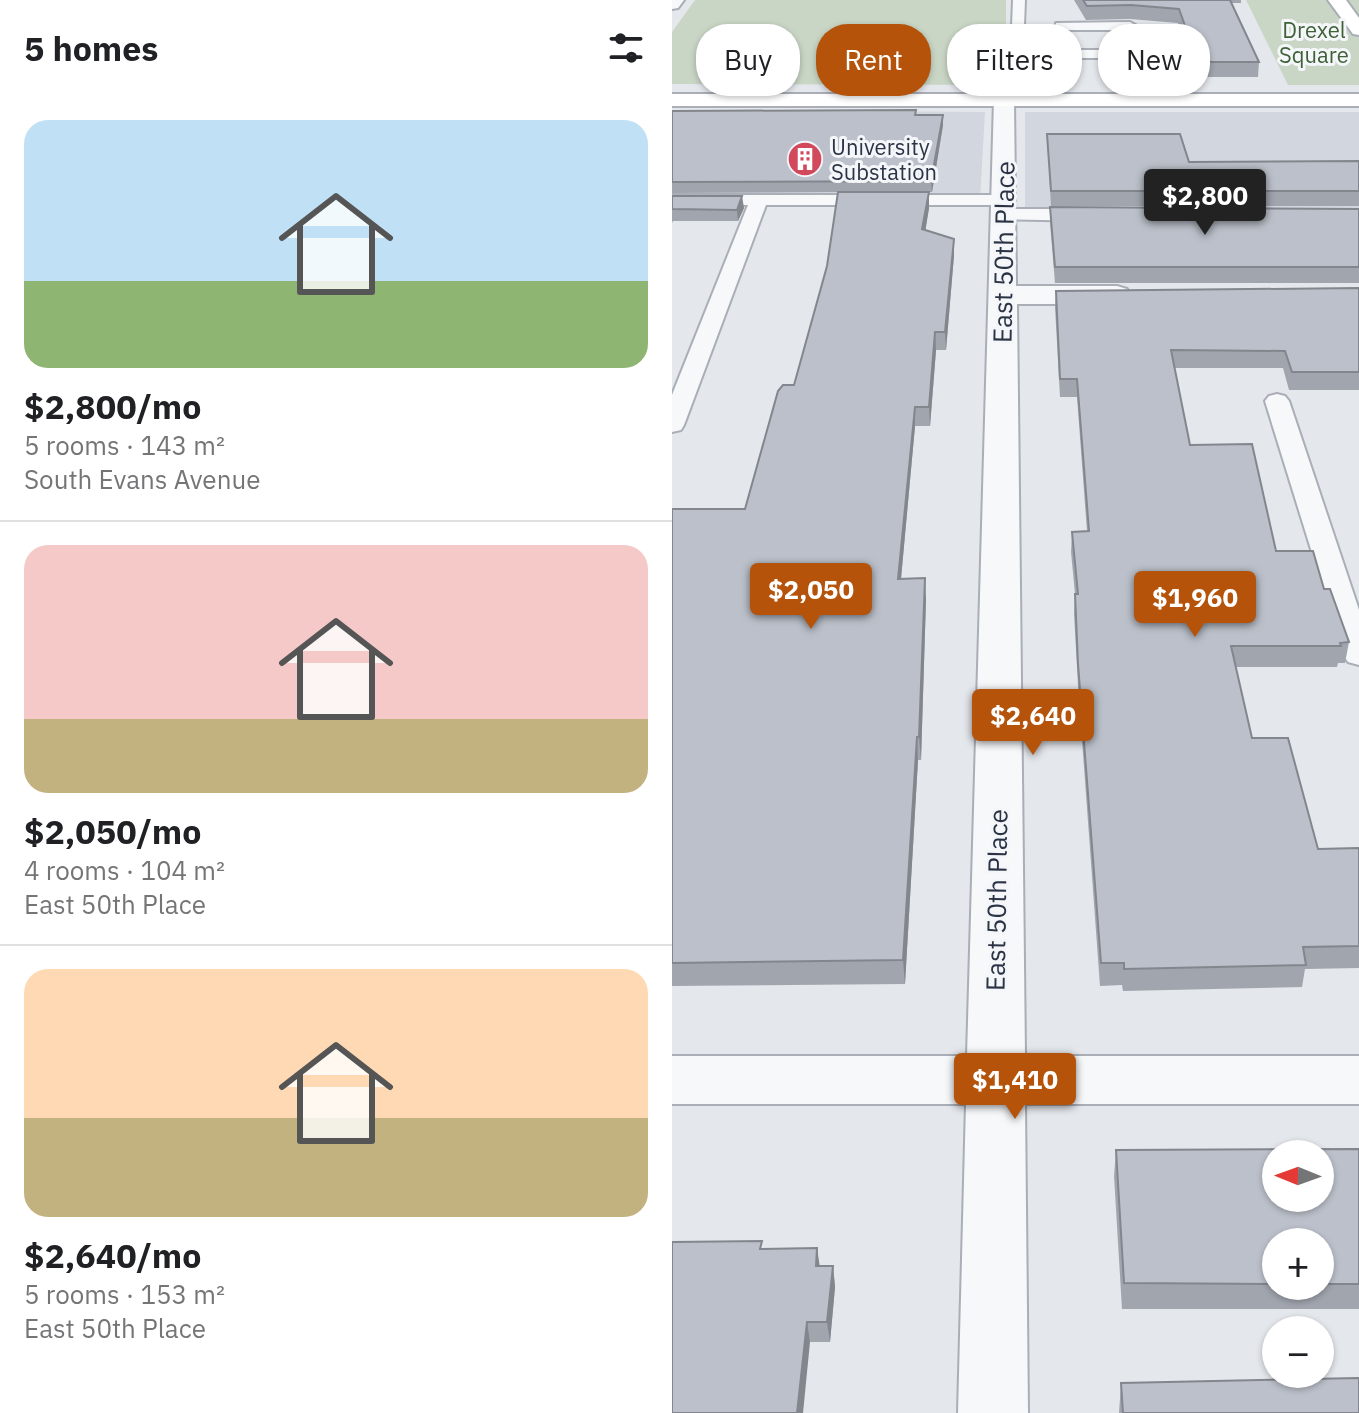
<!DOCTYPE html>
<html lang="en">
<head>
<meta charset="utf-8">
<style>
  :root { --surface:#fff; --page:#f2f2f2; --text:#202124; --muted:#757577; --line:#e0e0e0; --accent:#b45309 }
  body { margin:0; font-family:"IBM Plex Sans",sans-serif; background:var(--page); color:var(--text); height:100vh; display:flex; flex-direction:column; font-size:30px; white-space:nowrap }
  * { box-sizing:border-box; margin:0 }
  p { font-size:26px; color:var(--muted) }
  .icon { flex:none; width:44px; height:44px; fill:none; stroke:currentColor; stroke-width:2; stroke-linecap:round; stroke-linejoin:round }
  .map { position:relative; flex:1; overflow:hidden }
  .panel { display:flex; flex-direction:column; background:var(--surface); width:672px }
  .panel>* { flex:none }
  .banner { position:absolute; left:24px; top:24px; width:542px; height:72px; display:flex; gap:16px }
  .needle { width:52px; rotate:271deg }
  .tools { position:absolute; left:590px; top:1140px; display:grid; gap:16px }
  .tools a { display:grid; place-items:center; width:72px; height:72px; border-radius:50%; background:var(--surface); box-shadow:0 2px 6px #0004; font-size:40px }
  .price { position:absolute; translate:-50% -68px; padding:0 18px; border-radius:8px; background:var(--accent); color:#fff; font-size:26px; line-height:52px; filter:drop-shadow(0 2px 4px #0008) }
  .price::after { content:''; position:absolute; left:50%; top:48px; width:24px; height:18px; margin-left:-12px; background:inherit; clip-path:polygon(0 0,100% 0,50% 100%) }
  .price.current { background:#222; color:#fff }
  ul { padding:0; list-style:none }
  li { display:grid; align-content:center; gap:16px; height:424px; padding:0 24px }
  li+li { border-top:2px solid var(--line) }
  li span { display:grid; place-items:center; height:248px; border-radius:24px; color:#555 }
  li>.icon { margin-inline-start:auto }
  span .icon { width:144px; height:144px; fill:#fffc; stroke-width:1 }
  li b { font-size:34px }
  h2 { display:flex; justify-content:space-between; align-items:center; height:96px; padding:0 24px; font-size:34px }
  .chip { padding:0 28px; border-radius:32px; background:var(--surface); box-shadow:0 2px 6px #0004; font-size:28px; line-height:72px }
  .chip.current { background:var(--accent); color:#fff }
  main { display:flex; flex:1; min-height:0 }
  .map>svg:first-child { display:block }
  .built { fill:#d2d6de }
  .green { fill:#c9d6c5 }
  .lines { fill:none; stroke-linecap:round; stroke-linejoin:round }
  .service-casing { stroke:#a9aeb7; stroke-width:4 }
  .minor-casing { stroke:#a9aeb7; stroke-width:4 }
  .secondary-casing { stroke:#a9aeb7; stroke-width:4 }
  .service { fill:#f7f8fa; fill-rule:evenodd }
  .minor { fill:#f7f8fa; fill-rule:evenodd }
  .secondary { fill:#fff; fill-rule:evenodd }
  .wall { fill:#a1a5ae; fill-rule:evenodd }
  .shaded-wall { fill:#83868d }
  .building { fill:#bbc0ca; stroke:#83868d; stroke-width:2; fill-rule:evenodd }
  .labels { text-anchor:middle; dominant-baseline:central; stroke-width:6; stroke-linejoin:round; paint-order:stroke }
  .far-park-label { font-size:22px; fill:#3f6138; stroke:#f4f6f9 }
  .far-poi-label { font-size:22px; fill:#2b3445; stroke:#f4f6f9; text-anchor:start }
  .street-label { font-size:26px; fill:#2b3445; stroke:#f4f6f9 }
</style>
</head>
<body>
<main>
<section class="panel">
<h2>5 homes<svg class="icon" aria-label="filters" viewBox="0 0 24 24"><path d="M4 7h16M4 17h16"/><circle cx="9" cy="7" r="2"/><circle cx="15" cy="17" r="2"/></svg></h2>
<ul>
<li><span style="background:linear-gradient(#bfe0f5 65%,#8fb573 0)"><svg class="icon" aria-label="home" viewBox="0 0 24 24"><path d="M3 11l9-7 9 7M6 9v11h12V9"/></svg></span><div><b>$2,800/mo</b><p>5 rooms · 143 m²</p><p>South Evans Avenue</p></div></li>
<li><span style="background:linear-gradient(#f6c9c9 70%,#c2b280 0)"><svg class="icon" aria-label="home" viewBox="0 0 24 24"><path d="M3 11l9-7 9 7M6 9v11h12V9"/></svg></span><div><b>$2,050/mo</b><p>4 rooms · 104 m²</p><p>East 50th Place</p></div></li>
<li><span style="background:linear-gradient(#ffd9b3 60%,#c2b280 0)"><svg class="icon" aria-label="home" viewBox="0 0 24 24"><path d="M3 11l9-7 9 7M6 9v11h12V9"/></svg></span><div><b>$2,640/mo</b><p>5 rooms · 153 m²</p><p>East 50th Place</p></div></li>
</ul>
</section>
<div class="map">
<svg width="687" height="1413" viewBox="0 0 687 1413">
  <rect width="100%" height="100%" fill="#e4e7ec"/>
  <!-- built -->
  <g class="built">
    <polygon points="0,110 313,112 308,200 0,200"/>
    <rect x="353" y="112" width="334" height="103"/>
  </g>
  <!-- green -->
  <g class="green">
    <polygon points="23,0 334,0 334,85 0,84 0,32"/>
    <polygon points="574,0 687,0 687,85 616,85"/>
  </g>
  <g class="lines">
    <defs>
      <g id="service">
        <path d="M341,0H353L351,50H383L384,23L458,22L465,26L471,54L464,58H351L350,100L342,105L337,103ZM396,30H452L456,50H397Z"/>
        <polygon points="0,195 331,195 340,200 331,205 94,205 12,425 9,430 0,432 0,395 76,205 0,205"/>
        <polygon points="331,209 420,209 429,215 420,221 324,219 322,215 324,211"/>
        <polygon points="605,394 613,396 617,401 687,610 687,665 676,662 672,656 593,401 597,396"/>
      </g>
      <g id="minor">
        <polygon points="0,0 12,0 6,8 0,9"/>
        <polygon points="332,94 342,100 344,286 445,286 455,289 459,295 455,301 445,304 345,304 353,1056 687,1056 687,1104 353,1104 356,1413 286,1413 294,1104 0,1104 0,1056 295,1056 322,100"/>
      </g>
      <g id="secondary">
        <polygon points="656,0 674,0 687,18 687,35 681,34"/>
        <rect x="0" y="94" width="687" height="12"/>
      </g>
    </defs>
    <!-- service casing -->
    <use href="#service" class="service-casing"/>
    <!-- minor casing -->
    <use href="#minor" class="minor-casing"/>
    <!-- secondary casing -->
    <use href="#secondary" class="secondary-casing"/>
    <!-- service -->
    <use href="#service" class="service"/>
    <!-- minor -->
    <use href="#minor" class="minor"/>
    <!-- secondary -->
    <use href="#secondary" class="secondary"/>
  </g>
  <!-- wall -->
  <g class="wall">
    <polygon points="402,0 569,0 569,3 560,3 587,62 586,77 525,77 506,23 458,19 414,20"/>
    <polygon points="0,111 271,115 271,125 260,192 224,192 257,208 253,230 282,255 274,350 264,350 258,426 243,426 229,579 254,599 249,760 246,760 233,984 0,986 0,509 73,509 122,385 155,266 166,192 0,193"/>
    <polygon points="375,134 517,162 687,161 687,206 379,206"/>
    <polygon points="0,196 72,208 66,221 1,221 0,223"/>
    <polygon points="378,207 687,209 687,283 383,283 378,222"/>
    <polygon points="687,288 687,390 617,390 611,368 502,368 518,445 604,551 652,589 677,642 673,663 666,663 665,667 563,667 580,738 646,849 687,848 687,968 633,969 630,987 451,991 450,985 428,986 406,685 402,614 403,594 399,552 400,532 415,531 405,397 388,397 383,307 384,291"/>
    <path d="M687,1149V1309H450L442,1176L444,1150ZM604,1242H648V1286H604Z"/>
    <polygon points="145,1248 147,1266 161,1266 163,1287 158,1342 138,1342 91,1249"/>
    <polygon points="449,1383 687,1413 447,1413"/>
  </g>
  <!-- shaded-wall -->
  <g class="shaded-wall">
    <polygon points="271,115 271,125 260,192 259,181"/>
    <polygon points="257,192 257,208 251,246 250,229"/>
    <polygon points="70,196 72,208 66,221 65,210"/>
    <polygon points="282,239 282,255 274,350 273,332"/>
    <polygon points="263,332 264,350 258,426 257,407"/>
    <polygon points="243,407 243,426 227,600 226,579"/>
    <polygon points="253,578 254,599 249,760 247,737"/>
    <polygon points="245,737 246,760 233,984 231,960"/>
    <polygon points="145,1248 148,1268 144,1266"/>
    <polygon points="161,1266 163,1287 158,1342 155,1322"/>
    <polygon points="135,1322 138,1342 131,1413 125,1413"/>
  </g>
  <!-- building -->
  <g class="building">
    <polygon points="411,0 558,0 587,62 526,62 507,9 459,5 415,6"/>
    <polygon points="244,110 243,115 271,115 259,181 0,182 0,111"/>
    <polygon points="375,134 508,134 517,162 687,161 687,191 379,191"/>
    <polygon points="166,192 257,192 250,229 282,239 273,332 263,332 257,407 243,407 226,579 253,578 247,737 245,737 231,960 0,963 0,509 73,509 106,391 111,385 122,385 155,266"/>
    <polygon points="0,196 70,196 65,210 0,209"/>
    <polygon points="378,207 687,209 687,267 383,267"/>
    <polygon points="687,288 687,372 620,372 613,351 499,350 518,445 580,444 604,551 641,551 652,589 658,589 677,642 668,643 669,646 559,646 580,738 616,738 646,849 687,848 687,946 631,947 634,965 452,969 452,963 429,963 406,664 403,594 406,594 400,532 417,531 405,379 388,379 384,291"/>
    <path d="M687,1149V1284H648V1242H604V1284L452,1283L444,1150ZM604,1154H648V1198H604Z"/>
    <polygon points="90,1241 88,1249 145,1248 144,1266 161,1266 155,1322 135,1322 125,1413 0,1413 0,1242"/>
    <polygon points="687,1378 687,1413 451,1413 449,1383"/>
  </g>
  <!-- icons -->
  <defs>
    <symbol id="building-disc" viewBox="-11 -11 22 22"><circle r="9.5" fill="#d1495b" stroke="#f4f6f9"/><path d="M-4-6H4V6H1V3H-1V6H-4ZM-2.5-4.3h1.7v1.8h-1.7ZM.8-4.3h1.7v1.8H.8ZM-2.5-1h1.7V.8h-1.7ZM.8-1h1.7V.8H.8Z" fill="#fff"/></symbol>
  </defs>
  <g fill-rule="evenodd">
    <use href="#building-disc" x="113" y="139" width="40" height="40"/>
  </g>
  <g class="labels">
    <!-- far-park labels -->
    <g class="far-park-label">
      <text x="642" y="29">Drexel<tspan x="642" dy="25">Square</tspan></text>
    </g>
    <!-- far-poi labels -->
    <g class="far-poi-label">
      <text x="159" y="146">University<tspan x="159" dy="25">Substation</tspan></text>
    </g>
    <!-- street labels -->
    <g class="street-label">
      <text transform="translate(331 252) rotate(-89)">East 50th Place</text>
      <text transform="translate(324 900) rotate(-89)">East 50th Place</text>
    </g>
  </g>
</svg>
<div class="tools">
<a><svg class="needle" viewBox="-14 -14 28 28"><path d="M0-13l5 13h-10z" fill="#e53935"/><path d="M0 13l5-13h-10z" fill="#757577"/></svg></a>
<a>+</a>
<a>−</a>
</div>
<b class="price current" style="left:533px;top:237px">$2,800</b>
<b class="price" style="left:139px;top:631px">$2,050</b>
<b class="price" style="left:523px;top:639px">$1,960</b>
<b class="price" style="left:361px;top:757px">$2,640</b>
<b class="price" style="left:343px;top:1121px">$1,410</b>
<div class="banner">
<a class="chip">Buy</a>
<a class="chip current">Rent</a>
<a class="chip">Filters</a>
<a class="chip">New</a>
</div>
</div>
</main>
</body>
</html>
